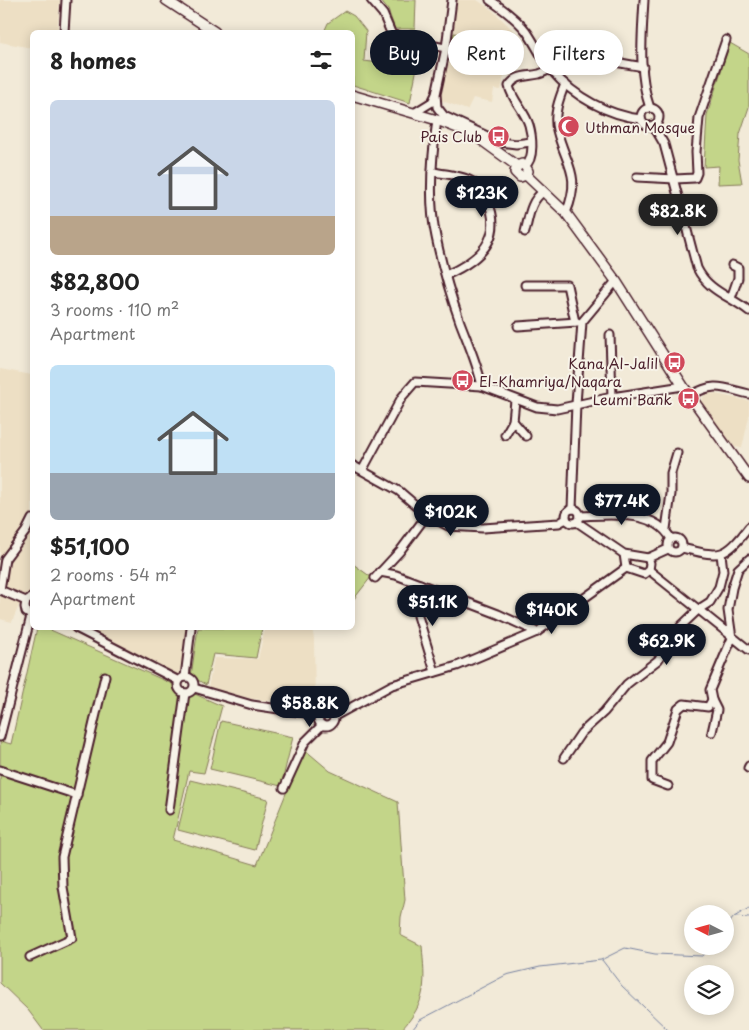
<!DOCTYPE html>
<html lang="en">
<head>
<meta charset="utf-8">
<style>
  :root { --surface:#fff; --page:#f6f6f6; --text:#222; --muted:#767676; --accent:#111827 }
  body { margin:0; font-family:"Playpen Sans",sans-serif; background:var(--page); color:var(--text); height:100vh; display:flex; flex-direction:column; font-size:19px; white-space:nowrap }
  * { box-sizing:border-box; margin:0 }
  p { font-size:16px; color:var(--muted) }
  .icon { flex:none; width:28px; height:28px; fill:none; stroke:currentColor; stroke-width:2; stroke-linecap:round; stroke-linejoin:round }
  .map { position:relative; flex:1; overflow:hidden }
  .side { position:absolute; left:30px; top:30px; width:325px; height:600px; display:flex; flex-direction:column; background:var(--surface); border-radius:8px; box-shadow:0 2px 12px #0003 }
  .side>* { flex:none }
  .guide { position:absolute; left:370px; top:30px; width:304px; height:45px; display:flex; gap:10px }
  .needle { width:32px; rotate:276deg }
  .controls { position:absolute; left:684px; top:905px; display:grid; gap:10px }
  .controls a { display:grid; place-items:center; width:50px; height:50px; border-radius:50%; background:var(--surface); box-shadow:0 2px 12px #0003; font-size:25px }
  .price { position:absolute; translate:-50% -42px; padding:0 11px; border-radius:18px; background:var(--accent); color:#fff; font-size:16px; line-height:32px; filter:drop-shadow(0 1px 2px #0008) }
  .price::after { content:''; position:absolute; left:50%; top:30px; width:15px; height:11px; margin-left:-8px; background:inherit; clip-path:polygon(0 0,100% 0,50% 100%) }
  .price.current { background:#222; color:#fff }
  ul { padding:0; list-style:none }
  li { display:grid; align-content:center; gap:10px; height:265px; padding:0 20px }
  li span { display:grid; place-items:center; height:155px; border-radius:8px; color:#555 }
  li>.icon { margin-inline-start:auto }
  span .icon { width:90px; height:90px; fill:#fffc; stroke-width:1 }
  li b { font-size:21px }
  h2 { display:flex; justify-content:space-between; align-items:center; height:60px; padding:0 20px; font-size:21px }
  .chip { padding:0 18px; border-radius:22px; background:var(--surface); box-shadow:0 2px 12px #0003; font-size:18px; line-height:45px }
  .chip.current { background:var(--accent); color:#fff }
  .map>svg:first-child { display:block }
  .built { fill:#eddfc4 }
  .green { fill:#c3d589; stroke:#867a5a }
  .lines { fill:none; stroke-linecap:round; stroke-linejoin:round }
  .stream { stroke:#7681a0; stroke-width:1 }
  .minor-casing { stroke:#4a1f2b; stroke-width:11 }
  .major-casing { stroke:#4a1f2b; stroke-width:12 }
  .minor { stroke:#f7f3e8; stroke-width:7 }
  .major { stroke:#f7f3e8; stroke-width:9 }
  .labels { text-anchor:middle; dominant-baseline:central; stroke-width:4; stroke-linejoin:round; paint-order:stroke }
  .poi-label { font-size:14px; fill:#4a1f2b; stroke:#f7f3e8; text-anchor:end }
</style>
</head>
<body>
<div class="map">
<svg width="749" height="1030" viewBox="0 0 749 1030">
  <rect width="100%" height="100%" fill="#f2ead8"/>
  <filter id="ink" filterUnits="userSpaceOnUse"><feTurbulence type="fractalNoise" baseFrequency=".02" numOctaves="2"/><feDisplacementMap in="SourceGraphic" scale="10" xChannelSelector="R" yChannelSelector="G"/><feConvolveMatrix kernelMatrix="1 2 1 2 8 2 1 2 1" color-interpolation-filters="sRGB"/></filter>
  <g filter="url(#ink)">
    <!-- built -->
    <g class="built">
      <polygon points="0,0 60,0 57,32 32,32 32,48 0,42"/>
      <polygon points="456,0 477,0 492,10 514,31 501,90 494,89 492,102 473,98 467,110 440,100 451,42"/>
      <polygon points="0,369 32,375 32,611 19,605 12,622 0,619"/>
      <polygon points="706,392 749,401 749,417 742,448 735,447 729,441 701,402"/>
      <polygon points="64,628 189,628 177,684"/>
      <polygon points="265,628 312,628 314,639 315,704 252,699 208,688 214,658 258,659"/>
    </g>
    <!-- green -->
    <g class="green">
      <polygon points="380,0 416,0 415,29 395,29 388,10"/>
      <polygon points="345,11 354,16 366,31 364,61 388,64 389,48 420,52 410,103 353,85 352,32 324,32 328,23"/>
      <polygon points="454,33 484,38 480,60 450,55"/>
      <polygon points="491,37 510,41 507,60 487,56"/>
      <polygon points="730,43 749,54 749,107 740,134 738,160 742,183 718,184 719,166 704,167 707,115"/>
      <polygon points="353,564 371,577 353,600"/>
      <path d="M37,628H46L222,706L204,773L189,771L173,840L257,865L304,749L330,771L398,802L405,900L401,917L400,935L422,946C425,982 428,1002 401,1030H43L28,1010L0,983V741L11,744Z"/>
      <polygon points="198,628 262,628 256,658 213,654 206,685 191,676"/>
      <polygon points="221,721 293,737 281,786 210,769"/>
      <polygon points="190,780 268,799 255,850 178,830"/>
    </g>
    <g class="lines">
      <!-- stream -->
      <g class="stream">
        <polyline points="735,917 749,918"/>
        <polyline points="725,928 734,917 749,908"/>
        <polyline points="602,960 622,986 668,1030"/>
        <polyline points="412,1030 420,1020 506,975 540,967 601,960 625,948 655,954 702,956 710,946"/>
      </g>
      <defs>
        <g id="minor">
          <path d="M371,0L383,14L392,35C411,37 427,45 446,48"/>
          <polyline points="452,0 446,48 436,94 437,107 444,116 500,142 516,144 531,142"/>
          <path d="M490,0C503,9 518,20 527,32C536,45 542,60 552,71C574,97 608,115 641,119"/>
          <path d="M644,0C642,36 638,74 650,108"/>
          <polyline points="64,32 66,0"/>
          <path d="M565,84C559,99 553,115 557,130C566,166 582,174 566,213"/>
          <circle cx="650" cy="117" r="9"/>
          <polyline points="414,113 432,102 435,96"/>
          <path d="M437,120C432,155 428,202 436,237C442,266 450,294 460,322C468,343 477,363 482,386"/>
          <path d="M653,125L664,144L697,268C708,291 730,296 749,311"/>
          <path d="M525,166C535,159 532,135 529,125C525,111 512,100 509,86C517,74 527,77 539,74C552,70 561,60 574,58C588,56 626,64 643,67"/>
          <path d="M433,172C444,174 462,175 471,181C477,184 485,196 488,202C504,239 478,261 446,275"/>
          <polyline points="637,177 675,179 695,178 697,173 696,152 699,118 726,40"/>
          <path d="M525,232C529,217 530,201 543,192"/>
          <polyline points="525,285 567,285 575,322"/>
          <polyline points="731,298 738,278 738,268 732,265"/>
          <polyline points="518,326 577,322"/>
          <polyline points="610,335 612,397"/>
          <path d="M690,396C715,381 723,388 749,394"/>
          <polyline points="513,421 526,436"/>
          <polyline points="505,435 513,421 515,400"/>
          <polyline points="352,465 399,491 427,515 448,526 483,528 559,523 566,519"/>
          <polyline points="363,469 402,397 415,382 482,386 537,407 557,409 612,397 683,386"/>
          <circle cx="573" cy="516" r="7"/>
          <polyline points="572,509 576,404 582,322 616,281"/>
          <path d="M580,516C609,515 655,509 671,539"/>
          <polyline points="577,522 624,554 648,558 650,563 649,570 644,574 626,568 624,554"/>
          <polyline points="666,529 671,494 671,473 677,453"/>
          <circle cx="675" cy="545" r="7"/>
          <path d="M682,548C720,557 724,560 749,527"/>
          <polyline points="648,558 668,549"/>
          <polyline points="649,570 749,650"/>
          <polyline points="380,572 396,575 498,614 537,632"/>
          <polyline points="375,578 400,551 427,515"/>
          <polyline points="420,584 418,616 435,672"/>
          <polyline points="0,590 5,559 26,531 32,519"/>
          <polyline points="0,590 26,601"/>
          <polyline points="32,597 26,601 25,607 26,612 32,616"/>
          <polyline points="76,628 179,681"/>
          <circle cx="186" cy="685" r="8"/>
          <polyline points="185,677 191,628"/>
          <polyline points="194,688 252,705 319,715"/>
          <polyline points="712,700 717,710 712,732"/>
          <circle cx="326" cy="718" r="8"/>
          <polyline points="335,716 392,685 457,666 537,632 626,568"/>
          <polyline points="0,737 31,616"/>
          <polyline points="564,758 581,733 604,712 627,684 658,660 681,626 699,609 710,602 719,587 723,571 721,554"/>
          <polyline points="748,768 749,766"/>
          <polyline points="0,770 77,795"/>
          <polyline points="668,786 652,780 652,761 667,742 678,709 684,704 708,707 712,700 710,690 732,638 728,610 732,588 738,569 749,559"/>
          <polyline points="284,788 305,742 322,725"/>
          <polyline points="169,810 185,693"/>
          <polyline points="30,957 72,938 63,887 62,857 105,676"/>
        </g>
        <g id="major">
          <polyline points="166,0 215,32"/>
          <polyline points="352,95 437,120 473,134 517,166 522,164 525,166 528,171 526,175"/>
          <polyline points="517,166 515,172 520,177 526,175"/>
          <polyline points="526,175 566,213 616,281 683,386 749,478"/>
        </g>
      </defs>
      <!-- minor casing -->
      <use href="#minor" class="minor-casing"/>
      <!-- major casing -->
      <use href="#major" class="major-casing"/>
      <!-- minor -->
      <use href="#minor" class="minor"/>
      <!-- major -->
      <use href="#major" class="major"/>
    </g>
  </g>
  <!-- icons -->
  <defs>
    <symbol id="mosque-disc" viewBox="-11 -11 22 22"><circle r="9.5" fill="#d1495b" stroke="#f7f3e8"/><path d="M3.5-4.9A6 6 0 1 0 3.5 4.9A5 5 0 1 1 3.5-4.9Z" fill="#fff"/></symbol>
    <symbol id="bus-disc" viewBox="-11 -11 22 22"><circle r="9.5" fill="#d1495b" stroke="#f7f3e8"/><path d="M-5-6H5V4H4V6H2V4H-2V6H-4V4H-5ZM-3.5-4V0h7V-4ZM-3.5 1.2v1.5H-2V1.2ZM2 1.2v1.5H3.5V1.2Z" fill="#fff"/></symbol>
  </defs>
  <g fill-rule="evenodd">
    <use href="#mosque-disc" x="556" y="114" width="25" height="25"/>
    <use href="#bus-disc" x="486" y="124" width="25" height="25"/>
    <use href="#bus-disc" x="662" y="350" width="25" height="25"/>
    <use href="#bus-disc" x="450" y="368" width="25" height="25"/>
    <use href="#bus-disc" x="676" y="386" width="25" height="25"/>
  </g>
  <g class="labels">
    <!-- poi labels -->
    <g class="poi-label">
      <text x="585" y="127" text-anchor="start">Uthman Mosque</text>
      <text x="482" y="136">Pais Club</text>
      <text x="658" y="363">Kana Al-Jalil</text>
      <text x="479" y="381" text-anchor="start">El-Khamriya/Naqara</text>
      <text x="672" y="399">Leumi Bank</text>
    </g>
  </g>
</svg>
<div class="controls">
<a><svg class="needle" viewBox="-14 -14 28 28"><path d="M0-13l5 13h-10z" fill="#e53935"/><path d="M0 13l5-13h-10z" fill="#767676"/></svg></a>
<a><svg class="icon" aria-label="layers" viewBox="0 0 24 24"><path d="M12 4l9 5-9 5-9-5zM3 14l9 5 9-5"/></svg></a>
</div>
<b class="price" style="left:482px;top:218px">$123K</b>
<b class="price current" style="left:678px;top:236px">$82.8K</b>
<b class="price" style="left:622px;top:526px">$77.4K</b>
<b class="price" style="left:451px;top:537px">$102K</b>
<b class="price" style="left:433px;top:627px">$51.1K</b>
<b class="price" style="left:552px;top:635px">$140K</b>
<b class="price" style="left:667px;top:666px">$62.9K</b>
<b class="price" style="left:310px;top:728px">$58.8K</b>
<div class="guide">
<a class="chip current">Buy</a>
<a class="chip">Rent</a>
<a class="chip">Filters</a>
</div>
<section class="side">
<h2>8 homes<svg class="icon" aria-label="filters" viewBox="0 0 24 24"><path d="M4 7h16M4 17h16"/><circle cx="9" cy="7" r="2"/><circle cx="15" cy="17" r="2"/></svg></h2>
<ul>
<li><span style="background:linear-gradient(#c9d6e8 75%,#b9a48a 0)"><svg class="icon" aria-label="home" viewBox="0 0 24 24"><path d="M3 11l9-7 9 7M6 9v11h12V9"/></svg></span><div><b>$82,800</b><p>3 rooms · 110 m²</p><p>Apartment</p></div></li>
<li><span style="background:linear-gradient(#bfe0f5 70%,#9aa5b1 0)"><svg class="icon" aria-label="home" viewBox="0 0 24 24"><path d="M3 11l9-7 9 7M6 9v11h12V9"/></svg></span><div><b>$51,100</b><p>2 rooms · 54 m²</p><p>Apartment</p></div></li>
</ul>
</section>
</div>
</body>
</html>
